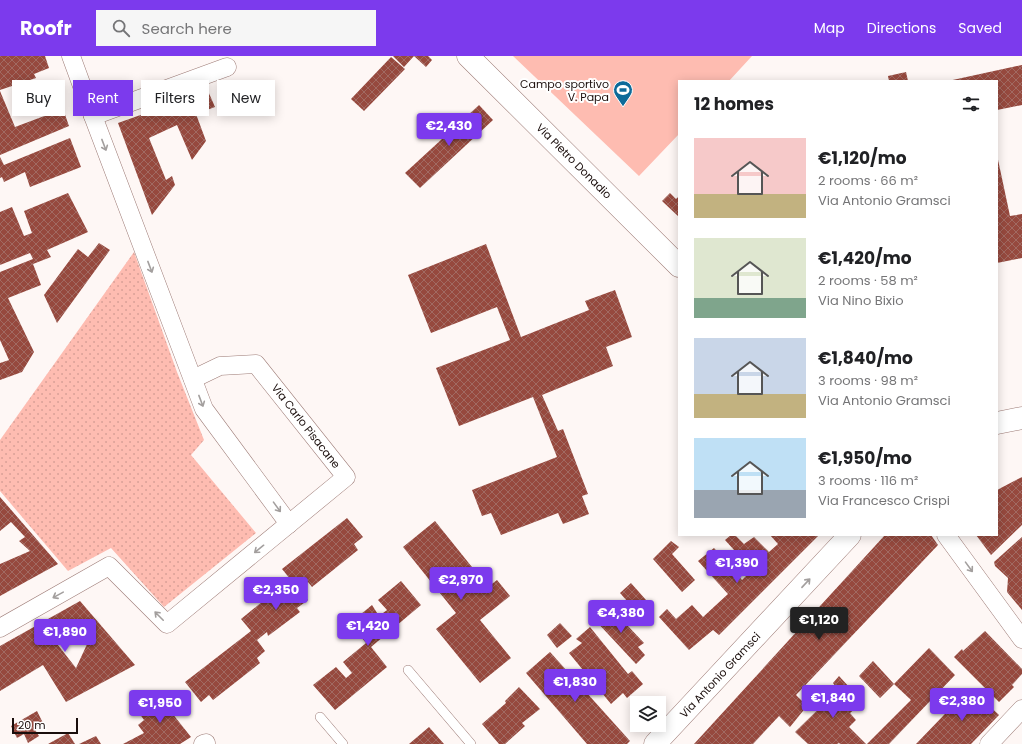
<!DOCTYPE html>
<html lang="en">
<head>
<meta charset="utf-8">
<style>
  :root { --surface:#fff; --page:#f6f6f6; --text:#202124; --muted:#757577; --accent:#7c3aed }
  body { margin:0; font-family:Poppins,sans-serif; background:var(--page); color:var(--text); height:100vh; display:flex; flex-direction:column; font-size:15px; white-space:nowrap }
  * { box-sizing:border-box; margin:0 }
  p { font-size:13px; color:var(--muted) }
  .icon { flex:none; width:22px; height:22px; fill:none; stroke:currentColor; stroke-width:2; stroke-linecap:round; stroke-linejoin:round }
  .map { position:relative; flex:1; overflow:hidden }
  .drawer { position:absolute; left:678px; top:24px; width:320px; height:456px; display:flex; flex-direction:column; background:var(--surface); border-radius:0px; box-shadow:0 2px 10px #0003 }
  .drawer>* { flex:none }
  .guide { position:absolute; left:12px; top:24px; width:380px; height:36px; display:flex; gap:8px }
  .tools { position:absolute; left:630px; top:640px; display:grid; gap:8px }
  .tools a { display:grid; place-items:center; width:36px; height:36px; border-radius:0px; background:var(--surface); box-shadow:0 2px 10px #0003; font-size:20px }
  .scale { position:absolute; left:12px; bottom:10px; width:66px; box-sizing:border-box; padding-left:4px; border:2px solid #1a0e0c; border-top:0; font-size:11px; line-height:14px; white-space:nowrap; color:#1a0e0c; -webkit-text-stroke:3px #fff; paint-order:stroke }
  .price { position:absolute; translate:-50% -34px; padding:0 9px; border-radius:4px; background:var(--accent); color:#fff; font-size:13px; line-height:26px; filter:drop-shadow(0 1px 2px #0008) }
  .price::after { content:''; position:absolute; left:50%; top:24px; width:12px; height:9px; margin-left:-6px; background:inherit; clip-path:polygon(0 0,100% 0,50% 100%) }
  .price.current { background:#222; color:#fff }
  ul { padding:0; list-style:none }
  li { display:flex; align-items:center; gap:12px; height:100px; padding:0 16px }
  li span { display:grid; place-items:center; flex:none; width:112px; height:80px; border-radius:0px; color:#555 }
  li>.icon { margin-inline-start:auto }
  span .icon { width:48px; height:48px; fill:#fffc; stroke-width:1 }
  li b { font-size:17px }
  h2 { display:flex; justify-content:space-between; align-items:center; height:48px; padding:0 16px; font-size:17px }
  .chip { padding:0 14px; border-radius:0px; background:var(--surface); box-shadow:0 2px 10px #0003; font-size:14px; line-height:36px }
  .chip.current { background:var(--accent); color:#fff }
  header { display:flex; align-items:center; gap:24px; box-sizing:border-box; height:56px; padding:0 20px; background:var(--accent); color:#fff }
  header strong { font-size:19px }
  nav { display:flex; gap:22px; margin-inline-start:auto; font-size:14px }
  .search { width:280px; height:36px; background:var(--page); display:flex; align-items:center; gap:10px; box-sizing:border-box; padding:0 14px; border-radius:0px; color:var(--muted); font-size:15px }
  .map>svg:first-child { display:block }
  .grass { fill:url(#grass-dots) }
  .pitch { fill:#febcb1 }
  .building { fill:url(#building-cross-hatch); fill-rule:evenodd }
  .lines { fill:none; stroke-linecap:round; stroke-linejoin:round }
  .lane-casing { stroke:#9d7b76; stroke-width:10 }
  .street-casing { stroke:#9d7b76; stroke-width:19 }
  .secondary-casing { stroke:#9d7b76; stroke-width:23 }
  .lane { stroke:#fff; stroke-width:9 }
  .street { stroke:#fff; stroke-width:18 }
  .secondary { stroke:#fff; stroke-width:22 }
  .oneway { stroke:#a39f9e }
  .labels { text-anchor:middle; dominant-baseline:central; stroke-width:4; stroke-linejoin:round; paint-order:stroke }
  .poi-label { font-size:11px; fill:#1a0e0c; stroke:#fff; text-anchor:end }
  .street-label { font-size:11px; fill:#1a0e0c; stroke:#fff }
</style>
</head>
<body>
<header>
<strong>Roofr</strong>
<div class="search"><svg class="icon" aria-label="search" viewBox="0 0 24 24"><circle cx="10" cy="10" r="6"/><path d="M15 15l6 6"/></svg>Search here</div>
<nav><a>Map</a><a>Directions</a><a>Saved</a></nav>
</header>
<div class="map">
<svg width="1022" height="688" viewBox="0 0 1022 688">
  <defs>
    <pattern id="grass-dots" width="8" height="8" patternUnits="userSpaceOnUse"><rect width="8" height="8" fill="#febcb1"/><path d="M2 2h.1M6 6h.1" fill="none" stroke="#d9a097" stroke-width="1.8" stroke-linecap="round"/></pattern>
    <pattern id="building-cross-hatch" width="8" height="8" patternUnits="userSpaceOnUse"><rect width="8" height="8" fill="#96493e"/><path d="M0 0l8 8M0 8l8-8" fill="none" stroke="#a16a62"/></pattern>
  </defs>
  <rect width="100%" height="100%" fill="#fef7f5"/>
  <!-- grass -->
  <polygon class="grass" points="134,196 177,316 204,384 191,399 256,477 164,551 111,492 68,515 0,435 0,384"/>
  <!-- pitch -->
  <polygon class="pitch" points="513,0 752,0 729,25 679,25 679,78 639,120"/>
  <!-- building -->
  <g class="building">
    <polygon points="0,0 45,0 49,12 34,18 36,22 0,34"/>
    <polygon points="393,0 428,0 432,4 426,11 414,0 404,11"/>
    <polygon points="391,1 405,13 364,55 351,43"/>
    <polygon points="1022,9 1022,49 997,54 997,25 948,25"/>
    <polygon points="906,16 908,25 889,25 888,20"/>
    <polygon points="0,35 15,71 63,53 69,70 0,99"/>
    <polygon points="208,35 215,51 196,58 206,85 192,104 177,69 149,82 166,124 172,120 175,129 152,159 118,67"/>
    <polygon points="479,49 493,64 420,132 405,117"/>
    <polygon points="70,82 81,111 30,131 25,116 4,126 2,121 0,122 0,101 4,109"/>
    <polygon points="997,99 1010,160 1022,158 1022,202 997,207"/>
    <polygon points="68,137 88,176 47,194 51,201 33,208 41,229 8,242 34,296 22,316 0,324 0,307 9,304 0,284 0,216 33,203 30,197 0,209 0,156 12,151 24,180 32,177 24,155"/>
    <polygon points="670,137 676,143 679,140 679,161 662,145"/>
    <polygon points="99,187 110,194 57,267 44,239 78,193 88,201"/>
    <polygon points="486,188 521,281 589,254 585,245 615,234 632,281 606,291 613,310 542,339 558,375 563,373 588,438 582,440 589,458 563,468 558,457 501,479 491,457 482,460 472,434 557,401 533,341 459,370 436,312 510,284 497,251 431,277 408,219"/>
    <polygon points="1022,421 1022,469 991,499 976,479 997,479 997,434"/>
    <polygon points="0,441 58,508 0,540 0,508 30,495 19,485 25,481 11,466 0,475"/>
    <polygon points="347,462 363,481 354,488 358,494 312,531 308,526 299,533 308,544 297,552 300,556 268,580 267,576 257,584 265,595 257,602 260,607 213,644 209,639 201,646 185,626 251,575 241,563 290,523 282,513"/>
    <polygon points="435,465 488,531 497,524 510,540 480,564 511,602 480,627 436,573 456,557 403,491"/>
    <polygon points="731,479 735,479 744,488 754,481 769,496 778,488 770,479 819,479 719,579 713,574 689,594 659,561 667,553 676,563 692,549 703,561 728,538 698,505 714,492 742,524 752,514 725,484"/>
    <polygon points="885,479 931,479 938,489 796,639 807,650 790,671 779,660 753,688 694,688"/>
    <polygon points="1022,481 1022,554 1007,536 1008,522 995,510 994,506"/>
    <polygon points="671,485 679,491 672,498 695,524 682,536 653,503"/>
    <polygon points="401,525 421,549 371,591 387,611 335,654 313,629 336,611 346,622 352,617 343,606 366,587 350,567 372,549 379,560 387,554 378,544"/>
    <polygon points="631,527 646,544 635,554 620,537"/>
    <path d="M80,545L135,609L66,646L43,609L0,635V590ZM79,571L89,584L76,612L54,584Z"/>
    <polygon points="609,550 644,587 638,591 645,599 636,608 595,564"/>
    <polygon points="560,567 572,580 557,592 547,579"/>
    <polygon points="590,571 628,618 632,615 643,628 627,642 623,637 611,648 569,597 582,587 576,583"/>
    <polygon points="985,575 1022,613 1022,618 1012,629 1014,631 999,646 954,601 962,593 963,595"/>
    <polygon points="929,592 955,619 889,688 867,688 911,644 894,628 880,642 859,620 873,605 894,628"/>
    <polygon points="550,596 630,685 627,688 587,688 526,617"/>
    <polygon points="839,620 863,646 850,657 856,664 849,671 866,688 840,688 839,687 837,688 808,688 795,676 838,634 833,627"/>
    <polygon points="519,631 540,653 522,667 525,670 505,688 499,688 482,668 506,647 505,645"/>
    <polygon points="970,632 999,659 971,688 916,688"/>
    <polygon points="167,635 174,641 164,647 191,681 180,688 123,688 144,677 138,669 144,664 137,654"/>
    <polygon points="37,655 43,667 34,672 39,680 28,687 24,678 17,682 11,670"/>
    <polygon points="429,671 444,688 409,688"/>
    <polygon points="68,677 75,688 48,688"/>
    <polygon points="96,680 101,688 79,688"/>
  </g>
  <g class="lines">
    <defs>
      <g id="lane">
        <polyline points="408,614 471,688"/>
        <polyline points="320,661 343,688"/>
      </g>
      <g id="street">
        <polyline points="71,0 93,60 204,353 289,468"/>
        <polyline points="93,60 227,11"/>
        <polyline points="946,479 1022,583"/>
        <polyline points="0,572 109,510 167,568 346,421 256,308 220,310 193,323"/>
        <polyline points="203,688 206,687"/>
        <polyline points="989,688 1022,653"/>
      </g>
      <g id="secondary">
        <polyline points="468,0 679,210"/>
        <polyline points="997,367 1022,362"/>
        <polyline points="655,688 850,479"/>
      </g>
    </defs>
    <!-- lane casing -->
    <use href="#lane" class="lane-casing"/>
    <!-- street casing -->
    <use href="#street" class="street-casing"/>
    <!-- secondary casing -->
    <use href="#secondary" class="secondary-casing"/>
    <!-- lane -->
    <use href="#lane" class="lane"/>
    <!-- street -->
    <use href="#street" class="street"/>
    <!-- secondary -->
    <use href="#secondary" class="secondary"/>
  </g>
  <!-- one-way arrows -->
  <defs><path id="oneway-shaft" d="M-6 0H5M1.5-3L5.5 0L1.5 3" fill="none" stroke-width="1.6" stroke-linecap="round" stroke-linejoin="round"/></defs>
  <g class="oneway">
    <use href="#oneway-shaft" transform="translate(104 89) rotate(69)"/>
    <use href="#oneway-shaft" transform="translate(150 211) rotate(69)"/>
    <use href="#oneway-shaft" transform="translate(201 345) rotate(69)"/>
    <use href="#oneway-shaft" transform="translate(277 451) rotate(54)"/>
    <use href="#oneway-shaft" transform="translate(259 493) rotate(141)"/>
    <use href="#oneway-shaft" transform="translate(969 511) rotate(54)"/>
    <use href="#oneway-shaft" transform="translate(806 527) rotate(-47)"/>
    <use href="#oneway-shaft" transform="translate(58 539) rotate(151)"/>
    <use href="#oneway-shaft" transform="translate(159 560) rotate(-135)"/>
  </g>
  <!-- icons -->
  <defs>
    <symbol id="stadium-pin" viewBox="-11 -11 22 30"><path d="M0 17L-7.5 6A9.5 9.5 0 1 1 7.5 6Z" fill="#0e6a99" stroke="#fff"/><path d="M0-5a6.5 5 0 1 0 0 10a6.5 5 0 1 0 0-10ZM-3.5-1.8h7v3.6h-7Z" fill="#fff"/></symbol>
  </defs>
  <g fill-rule="evenodd">
    <use href="#stadium-pin" x="612" y="23" width="22" height="30"/>
  </g>
  <g class="labels">
    <!-- poi labels -->
    <g class="poi-label">
      <text x="609" y="28">Campo sportivo<tspan x="609" dy="13">V. Papa</tspan></text>
    </g>
    <!-- street labels -->
    <g class="street-label">
      <text transform="translate(574 105) rotate(45)">Via Pietro Donadio</text>
      <text transform="translate(306 370) rotate(52)">Via Carlo Pisacane</text>
      <text transform="translate(720 619) rotate(-47)">Via Antonio Gramsci</text>
    </g>
  </g>
</svg>
<div class="tools">
<a><svg class="icon" aria-label="layers" viewBox="0 0 24 24"><path d="M12 4l9 5-9 5-9-5zM3 14l9 5 9-5"/></svg></a>
</div>
<div class="scale">20 m</div>
<b class="price" style="left:449px;top:91px">€2,430</b>
<b class="price" style="left:737px;top:528px">€1,390</b>
<b class="price" style="left:461px;top:545px">€2,970</b>
<b class="price" style="left:276px;top:555px">€2,350</b>
<b class="price" style="left:621px;top:578px">€4,380</b>
<b class="price current" style="left:819px;top:585px">€1,120</b>
<b class="price" style="left:368px;top:591px">€1,420</b>
<b class="price" style="left:65px;top:597px">€1,890</b>
<b class="price" style="left:575px;top:647px">€1,830</b>
<b class="price" style="left:833px;top:663px">€1,840</b>
<b class="price" style="left:962px;top:666px">€2,380</b>
<b class="price" style="left:160px;top:668px">€1,950</b>
<div class="guide">
<a class="chip">Buy</a>
<a class="chip current">Rent</a>
<a class="chip">Filters</a>
<a class="chip">New</a>
</div>
<section class="drawer">
<h2>12 homes<svg class="icon" aria-label="filters" viewBox="0 0 24 24"><path d="M4 7h16M4 17h16"/><circle cx="9" cy="7" r="2"/><circle cx="15" cy="17" r="2"/></svg></h2>
<ul>
<li><span style="background:linear-gradient(#f6c9c9 70%,#c2b280 0)"><svg class="icon" aria-label="home" viewBox="0 0 24 24"><path d="M3 11l9-7 9 7M6 9v11h12V9"/></svg></span><div><b>€1,120/mo</b><p>2 rooms · 66 m²</p><p>Via Antonio Gramsci</p></div></li>
<li><span style="background:linear-gradient(#dfe7d0 75%,#7fa58c 0)"><svg class="icon" aria-label="home" viewBox="0 0 24 24"><path d="M3 11l9-7 9 7M6 9v11h12V9"/></svg></span><div><b>€1,420/mo</b><p>2 rooms · 58 m²</p><p>Via Nino Bixio</p></div></li>
<li><span style="background:linear-gradient(#c9d6e8 70%,#c2b280 0)"><svg class="icon" aria-label="home" viewBox="0 0 24 24"><path d="M3 11l9-7 9 7M6 9v11h12V9"/></svg></span><div><b>€1,840/mo</b><p>3 rooms · 98 m²</p><p>Via Antonio Gramsci</p></div></li>
<li><span style="background:linear-gradient(#bfe0f5 65%,#9aa5b1 0)"><svg class="icon" aria-label="home" viewBox="0 0 24 24"><path d="M3 11l9-7 9 7M6 9v11h12V9"/></svg></span><div><b>€1,950/mo</b><p>3 rooms · 116 m²</p><p>Via Francesco Crispi</p></div></li>
</ul>
</section>
</div>
</body>
</html>
